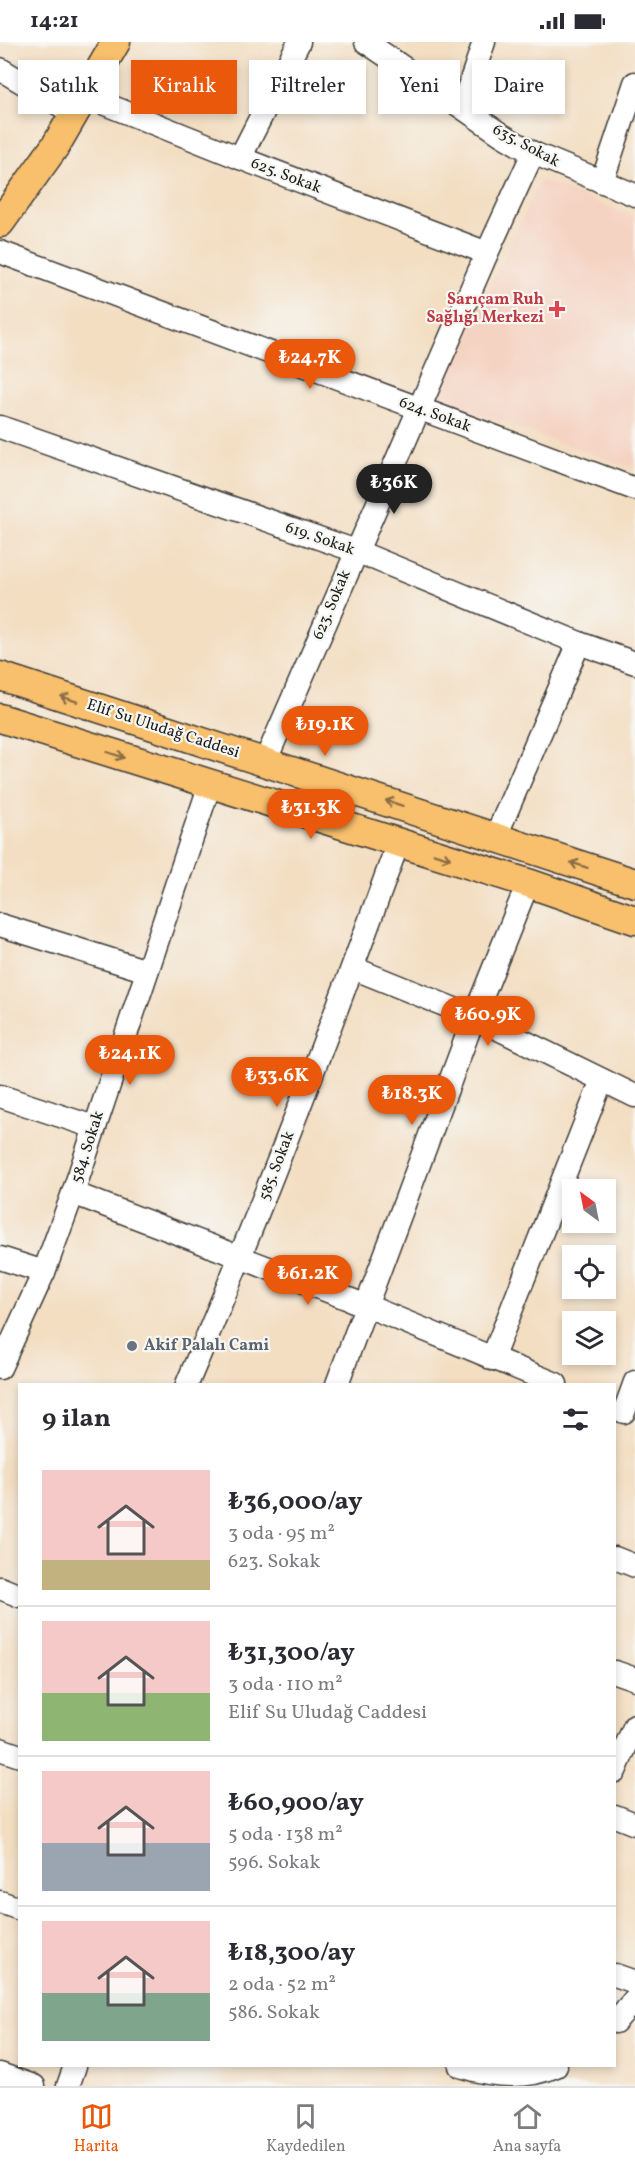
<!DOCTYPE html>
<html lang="tr">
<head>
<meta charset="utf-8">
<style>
  :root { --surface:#fff; --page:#f2f2f3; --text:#2b2b33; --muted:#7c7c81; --line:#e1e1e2; --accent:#ea580c }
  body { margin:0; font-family:Vollkorn,serif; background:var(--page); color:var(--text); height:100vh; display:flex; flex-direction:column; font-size:22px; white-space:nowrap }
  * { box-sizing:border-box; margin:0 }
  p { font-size:20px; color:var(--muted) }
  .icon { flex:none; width:33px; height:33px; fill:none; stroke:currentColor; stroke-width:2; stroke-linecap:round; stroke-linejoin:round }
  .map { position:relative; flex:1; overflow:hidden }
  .sheet { position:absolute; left:18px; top:1341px; width:598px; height:684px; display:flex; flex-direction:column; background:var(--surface); border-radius:0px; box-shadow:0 3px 9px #0003 }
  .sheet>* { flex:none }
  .banner { position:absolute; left:18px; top:18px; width:600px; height:54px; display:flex; gap:12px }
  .needle { width:39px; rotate:328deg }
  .buttons { position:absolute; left:562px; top:1137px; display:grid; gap:12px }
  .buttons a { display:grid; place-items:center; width:54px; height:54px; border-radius:0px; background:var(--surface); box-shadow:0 3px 9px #0003; font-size:30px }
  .price { position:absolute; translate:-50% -51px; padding:0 14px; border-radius:21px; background:var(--accent); color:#fff; font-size:20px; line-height:39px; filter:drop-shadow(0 2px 3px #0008) }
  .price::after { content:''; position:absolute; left:50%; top:36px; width:18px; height:14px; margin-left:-9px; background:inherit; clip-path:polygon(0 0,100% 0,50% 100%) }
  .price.active { background:#222; color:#fff }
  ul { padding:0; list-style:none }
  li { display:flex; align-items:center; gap:18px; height:150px; padding:0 24px }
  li+li { border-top:2px solid var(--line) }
  li span { display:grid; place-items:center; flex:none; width:168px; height:120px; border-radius:0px; color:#555 }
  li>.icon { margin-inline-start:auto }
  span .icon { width:72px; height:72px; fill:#fffc; stroke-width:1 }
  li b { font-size:26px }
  h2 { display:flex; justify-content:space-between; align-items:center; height:72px; padding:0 24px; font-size:26px }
  .chip { padding:0 21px; border-radius:0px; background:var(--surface); box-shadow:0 3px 9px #0003; font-size:21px; line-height:54px }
  .chip.active { background:var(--accent); color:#fff }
  .status { display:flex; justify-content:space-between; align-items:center; height:42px; padding:0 30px; background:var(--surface); direction:ltr }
  .status svg { height:16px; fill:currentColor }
  .tabs { display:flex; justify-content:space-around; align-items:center; height:84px; border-top:2px solid var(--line); background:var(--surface); font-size:16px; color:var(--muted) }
  .tabs a { display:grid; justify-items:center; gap:3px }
  .tabs .active { color:var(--accent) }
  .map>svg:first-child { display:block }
  .built { fill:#f5d3c2 }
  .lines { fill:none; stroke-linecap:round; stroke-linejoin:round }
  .minor-casing { stroke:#3c3935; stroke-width:25 }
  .major-casing { stroke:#3c3935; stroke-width:31 }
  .minor { stroke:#fff; stroke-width:22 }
  .major { stroke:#f8bf6c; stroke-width:28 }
  .oneway { stroke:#8a6e44 }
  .health-dot { fill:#e0444e; stroke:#f6f6f2; stroke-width:2 }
  .worship-dot { fill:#6b7280; stroke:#f6f6f2; stroke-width:2 }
  .labels { text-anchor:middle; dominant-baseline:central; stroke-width:4.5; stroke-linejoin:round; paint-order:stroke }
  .street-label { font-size:16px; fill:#1c1c1c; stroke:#f6f6f2 }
  .health-label { font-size:16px; font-weight:bold; fill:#be3a42; stroke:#f6f6f2; text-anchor:end }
  .worship-label { font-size:16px; font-weight:bold; fill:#5b616d; stroke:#f6f6f2; text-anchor:start }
</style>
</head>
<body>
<div class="status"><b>14:21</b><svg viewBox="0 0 49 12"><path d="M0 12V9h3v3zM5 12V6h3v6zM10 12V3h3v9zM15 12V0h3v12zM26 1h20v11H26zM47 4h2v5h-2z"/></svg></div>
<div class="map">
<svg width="635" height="2044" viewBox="0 0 635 2044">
  <rect width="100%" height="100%" fill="#f6f6f2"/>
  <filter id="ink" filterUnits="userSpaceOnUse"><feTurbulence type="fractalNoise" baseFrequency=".0167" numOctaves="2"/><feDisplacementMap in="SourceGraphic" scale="12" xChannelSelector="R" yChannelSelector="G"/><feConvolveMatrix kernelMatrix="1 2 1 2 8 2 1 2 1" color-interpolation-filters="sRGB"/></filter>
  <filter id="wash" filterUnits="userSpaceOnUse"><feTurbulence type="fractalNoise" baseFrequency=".008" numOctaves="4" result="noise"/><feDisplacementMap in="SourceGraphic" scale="24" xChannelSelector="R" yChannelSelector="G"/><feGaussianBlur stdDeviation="1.35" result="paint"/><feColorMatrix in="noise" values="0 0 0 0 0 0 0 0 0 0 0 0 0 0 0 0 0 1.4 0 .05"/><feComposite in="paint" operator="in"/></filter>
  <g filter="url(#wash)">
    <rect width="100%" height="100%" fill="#f3dec2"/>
    <!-- built -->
    <polygon class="built" points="540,138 635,175 635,427 437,358"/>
  </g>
  <g filter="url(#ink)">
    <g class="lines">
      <defs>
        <g id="minor">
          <polyline points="366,0 502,93 533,111 635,153"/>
          <polyline points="0,27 75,72"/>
          <polyline points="85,54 240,116 487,211"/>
          <polyline points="462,65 484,0"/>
          <polyline points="240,116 299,0"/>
          <polyline points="602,140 635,41"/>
          <polyline points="0,210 635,447"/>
          <polyline points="0,385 356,509 579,601 635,621"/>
          <polyline points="265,720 487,211 533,111"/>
          <polyline points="496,794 579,601"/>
          <polyline points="0,883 147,929"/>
          <polyline points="353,926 474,975 635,1054"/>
          <polyline points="0,1054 94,1085"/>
          <polyline points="73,1151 367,1264 556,1342"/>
          <polyline points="0,1216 44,1230"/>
          <polyline points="492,1317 602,1038"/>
          <polyline points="0,1326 44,1230 73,1151 210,742"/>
          <path d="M187,1342C263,1164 332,983 398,801"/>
          <polyline points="337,1342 474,975 528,841"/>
          <polyline points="624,1370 635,1340"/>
          <polyline points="615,1516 635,1524"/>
          <polyline points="0,1546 20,1554"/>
          <polyline points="615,1630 635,1637"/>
          <polyline points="0,1707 20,1714"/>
          <polyline points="615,1729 635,1683"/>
          <polyline points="615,1774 635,1782"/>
          <polyline points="0,1860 20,1867"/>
          <polyline points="615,1933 635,1940"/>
          <polyline points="615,1980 635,1957"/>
          <path d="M460,2024C491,2034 525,2038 556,2024"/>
          <polyline points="0,2032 34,2044"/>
          <polyline points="68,2044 75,2024"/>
        </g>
        <g id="major">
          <polyline points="0,181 56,103 116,0"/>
          <polyline points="0,634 635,841"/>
          <polyline points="0,676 528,841 635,878"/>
        </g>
      </defs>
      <!-- minor casing -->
      <use href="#minor" class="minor-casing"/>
      <!-- major casing -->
      <use href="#major" class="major-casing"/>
      <!-- minor -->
      <use href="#minor" class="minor"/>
      <!-- major -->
      <use href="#major" class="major"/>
    </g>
    <!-- one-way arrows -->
    <defs><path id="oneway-shaft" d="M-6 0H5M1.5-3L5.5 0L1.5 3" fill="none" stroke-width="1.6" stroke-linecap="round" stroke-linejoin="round" transform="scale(1.5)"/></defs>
    <g class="oneway">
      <use href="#oneway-shaft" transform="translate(69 657) rotate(-162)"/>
      <use href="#oneway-shaft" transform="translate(116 713) rotate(18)"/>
      <use href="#oneway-shaft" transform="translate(394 761) rotate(-162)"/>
      <use href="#oneway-shaft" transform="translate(442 814) rotate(17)"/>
      <use href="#oneway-shaft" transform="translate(579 823) rotate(-162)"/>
    </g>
  </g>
  <!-- markers -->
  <path class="health-dot" d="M554 258h6v6h6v6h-6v6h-6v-6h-6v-6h6z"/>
  <circle class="worship-dot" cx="132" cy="1304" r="6"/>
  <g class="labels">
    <!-- street labels -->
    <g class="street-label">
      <text transform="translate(526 104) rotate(28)">635. Sokak</text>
      <text transform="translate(286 134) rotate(21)">625. Sokak</text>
      <text transform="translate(435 373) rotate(20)">624. Sokak</text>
      <text transform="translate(320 497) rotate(19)">619. Sokak</text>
      <text transform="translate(332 563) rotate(-67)">623. Sokak</text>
      <text transform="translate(163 687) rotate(18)">Elif Su Uludağ Caddesi</text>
      <text transform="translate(88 1105) rotate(-72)">584. Sokak</text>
      <text transform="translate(277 1124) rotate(-69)">585. Sokak</text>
    </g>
    <!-- health labels -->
    <g class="health-label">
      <text x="544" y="258">Sarıçam Ruh<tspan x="544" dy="18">Sağlığı Merkezi</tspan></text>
    </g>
    <!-- worship labels -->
    <g class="worship-label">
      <text x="144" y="1304">Akif Palalı Cami</text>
    </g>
  </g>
</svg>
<div class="buttons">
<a><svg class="needle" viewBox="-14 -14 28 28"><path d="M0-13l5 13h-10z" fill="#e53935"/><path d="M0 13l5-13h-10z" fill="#7c7c81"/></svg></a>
<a><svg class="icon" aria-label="locate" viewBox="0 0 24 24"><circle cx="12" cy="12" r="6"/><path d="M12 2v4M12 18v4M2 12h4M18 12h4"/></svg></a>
<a><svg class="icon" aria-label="layers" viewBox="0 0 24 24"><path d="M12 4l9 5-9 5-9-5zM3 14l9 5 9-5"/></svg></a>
</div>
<b class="price" style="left:310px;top:348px">₺24.7K</b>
<b class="price active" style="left:394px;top:473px">₺36K</b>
<b class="price" style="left:325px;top:715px">₺19.1K</b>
<b class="price" style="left:311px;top:798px">₺31.3K</b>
<b class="price" style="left:488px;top:1005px">₺60.9K</b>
<b class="price" style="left:130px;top:1044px">₺24.1K</b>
<b class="price" style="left:277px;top:1066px">₺33.6K</b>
<b class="price" style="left:412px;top:1084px">₺18.3K</b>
<b class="price" style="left:308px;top:1264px">₺61.2K</b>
<div class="banner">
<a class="chip">Satılık</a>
<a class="chip active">Kiralık</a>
<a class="chip">Filtreler</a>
<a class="chip">Yeni</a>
<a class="chip">Daire</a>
</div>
<section class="sheet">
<h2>9 ilan<svg class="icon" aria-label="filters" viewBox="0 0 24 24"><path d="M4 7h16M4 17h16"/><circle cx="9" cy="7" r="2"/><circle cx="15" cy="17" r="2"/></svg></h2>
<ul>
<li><span style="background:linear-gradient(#f6c9c9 75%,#c2b280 0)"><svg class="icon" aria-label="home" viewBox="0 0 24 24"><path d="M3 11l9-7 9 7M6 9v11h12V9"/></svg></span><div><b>₺36,000/ay</b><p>3 oda · 95 m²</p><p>623. Sokak</p></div></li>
<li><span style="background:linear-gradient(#f6c9c9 60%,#8fb573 0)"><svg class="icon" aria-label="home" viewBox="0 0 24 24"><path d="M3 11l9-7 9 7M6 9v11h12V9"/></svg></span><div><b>₺31,300/ay</b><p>3 oda · 110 m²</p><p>Elif Su Uludağ Caddesi</p></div></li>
<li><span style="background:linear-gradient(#f6c9c9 60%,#9aa5b1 0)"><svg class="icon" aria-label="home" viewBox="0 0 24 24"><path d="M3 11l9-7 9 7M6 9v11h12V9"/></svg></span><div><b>₺60,900/ay</b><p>5 oda · 138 m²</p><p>596. Sokak</p></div></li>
<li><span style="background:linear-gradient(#f6c9c9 60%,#7fa58c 0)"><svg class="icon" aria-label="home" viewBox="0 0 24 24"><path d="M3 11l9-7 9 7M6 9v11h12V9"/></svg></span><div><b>₺18,300/ay</b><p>2 oda · 52 m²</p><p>586. Sokak</p></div></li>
</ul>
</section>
</div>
<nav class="tabs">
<a class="active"><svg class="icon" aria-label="map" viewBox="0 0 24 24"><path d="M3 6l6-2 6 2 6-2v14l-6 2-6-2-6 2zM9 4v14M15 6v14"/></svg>Harita</a>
<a><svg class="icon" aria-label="saved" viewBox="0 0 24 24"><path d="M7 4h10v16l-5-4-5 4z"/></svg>Kaydedilen</a>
<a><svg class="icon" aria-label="home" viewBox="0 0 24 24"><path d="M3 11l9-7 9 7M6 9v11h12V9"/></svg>Ana sayfa</a>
</nav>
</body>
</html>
